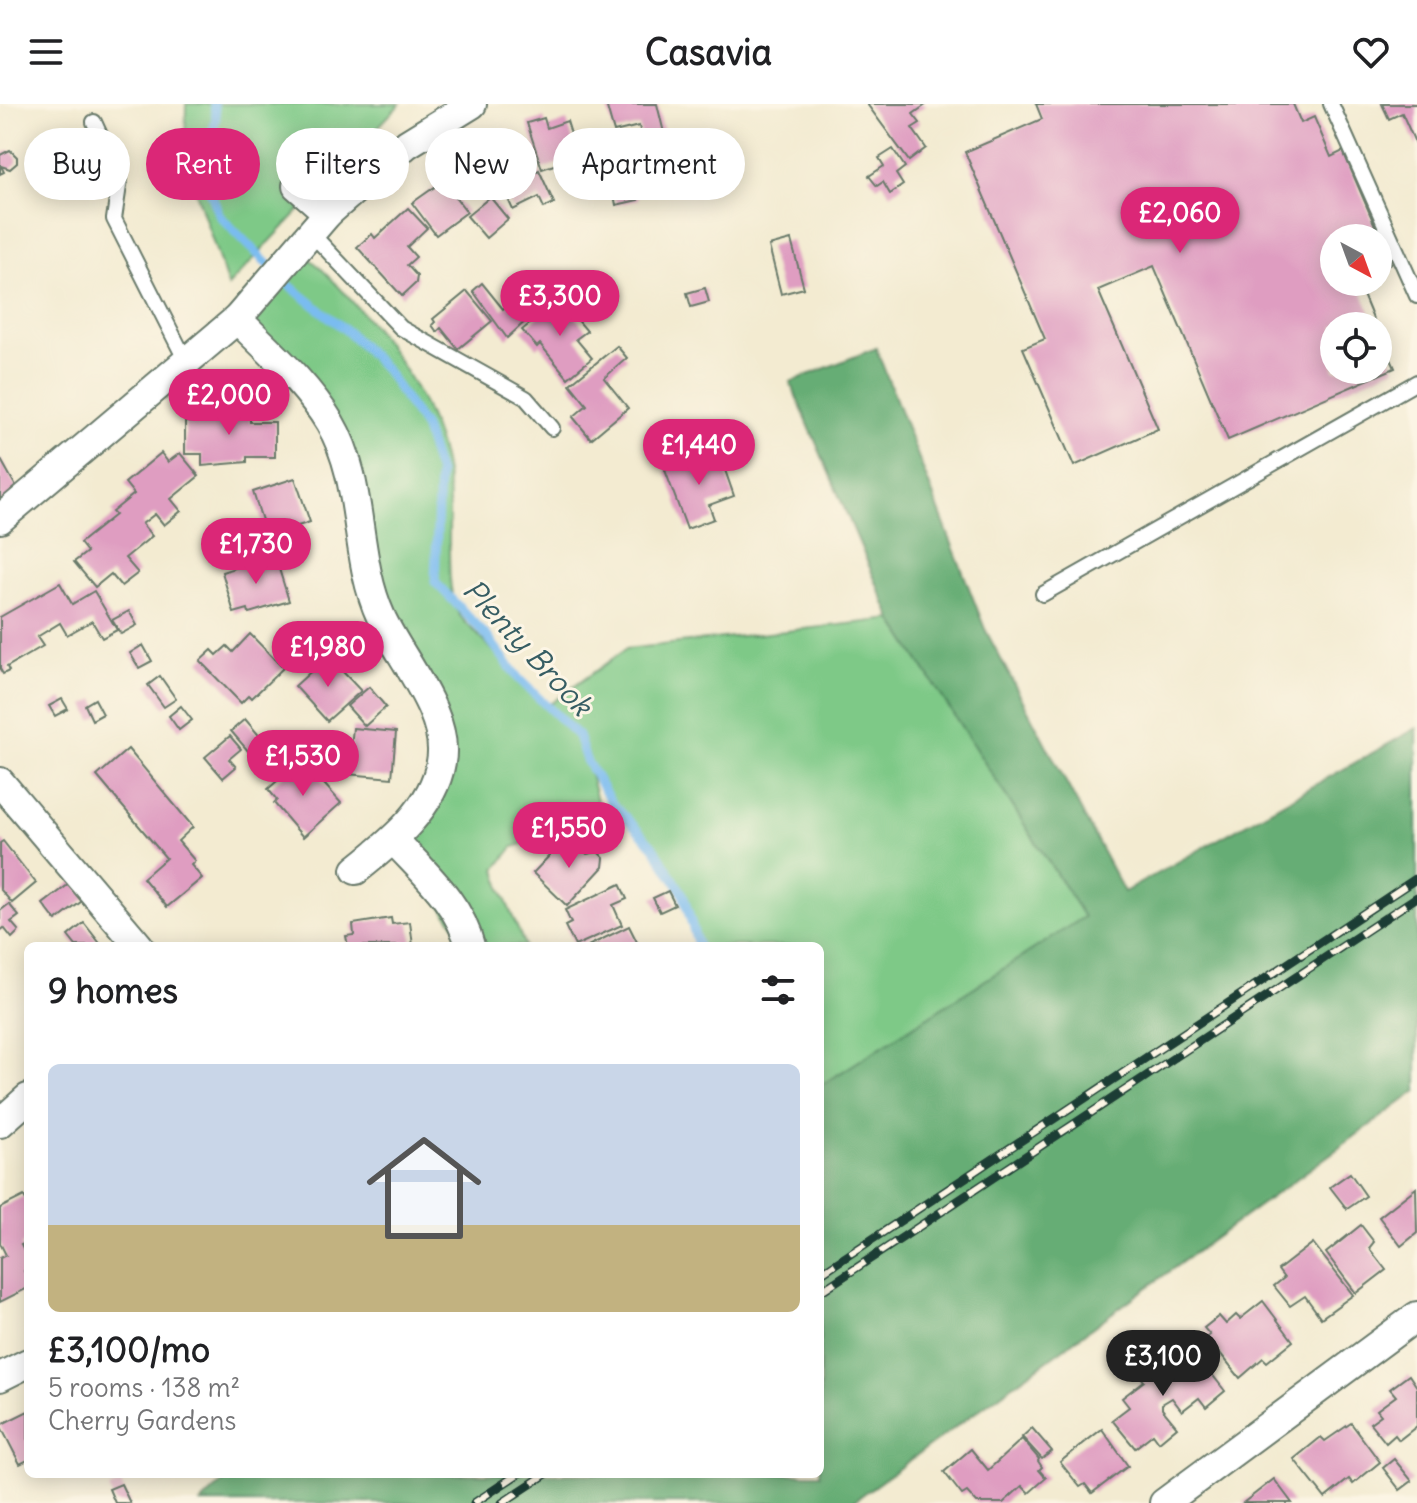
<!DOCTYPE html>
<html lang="en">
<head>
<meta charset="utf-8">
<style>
  :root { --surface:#fff; --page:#f6f6f6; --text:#202124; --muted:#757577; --accent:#db2777 }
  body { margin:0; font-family:Delius,sans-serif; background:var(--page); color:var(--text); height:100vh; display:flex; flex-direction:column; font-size:30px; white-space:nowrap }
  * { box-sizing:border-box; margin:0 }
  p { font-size:26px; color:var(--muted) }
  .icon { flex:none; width:44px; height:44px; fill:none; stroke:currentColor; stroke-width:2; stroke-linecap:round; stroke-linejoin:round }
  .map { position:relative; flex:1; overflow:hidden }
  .panel { position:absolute; left:24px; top:838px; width:800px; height:536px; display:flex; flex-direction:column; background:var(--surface); border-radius:12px; box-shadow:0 4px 20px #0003 }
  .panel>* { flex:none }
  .top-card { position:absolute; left:24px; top:24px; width:800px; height:72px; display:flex; gap:16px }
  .needle { width:52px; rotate:139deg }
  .fabs { position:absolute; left:1320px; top:120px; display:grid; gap:16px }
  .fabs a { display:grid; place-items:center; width:72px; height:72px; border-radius:50%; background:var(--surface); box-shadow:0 4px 20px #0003; font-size:40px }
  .price { position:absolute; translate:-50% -68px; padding:0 18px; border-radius:28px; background:var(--accent); color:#fff; font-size:26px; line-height:52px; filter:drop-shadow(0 2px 4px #0008) }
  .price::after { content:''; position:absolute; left:50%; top:48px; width:24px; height:18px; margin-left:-12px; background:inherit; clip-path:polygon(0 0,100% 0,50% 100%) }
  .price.on { background:#222; color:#fff }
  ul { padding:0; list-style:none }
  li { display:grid; align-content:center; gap:16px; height:424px; padding:0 24px }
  li span { display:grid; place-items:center; height:248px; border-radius:12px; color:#555 }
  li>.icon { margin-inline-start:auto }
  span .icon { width:144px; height:144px; fill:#fffc; stroke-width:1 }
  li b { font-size:34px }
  h2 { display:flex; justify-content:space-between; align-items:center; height:96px; padding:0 24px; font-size:34px }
  .tag { padding:0 28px; border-radius:36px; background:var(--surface); box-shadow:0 4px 20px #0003; font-size:28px; line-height:72px }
  .tag.on { background:var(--accent); color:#fff }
  header { display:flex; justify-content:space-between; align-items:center; height:104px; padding:0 24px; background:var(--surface); font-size:36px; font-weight:700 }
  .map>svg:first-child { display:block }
  .green { fill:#7ec987; stroke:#4e835e; stroke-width:2 }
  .forest { fill:#66ad74; stroke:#427554; stroke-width:2 }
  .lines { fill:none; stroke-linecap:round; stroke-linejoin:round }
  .stream { stroke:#7abcf0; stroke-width:9 }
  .building { fill:#df9dc1 }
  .lane-casing { stroke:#697a6b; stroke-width:18 }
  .street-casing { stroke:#697a6b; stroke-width:32 }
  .lane { stroke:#fff; stroke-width:14 }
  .street { stroke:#fff; stroke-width:28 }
  .rail-casing { stroke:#1f3d34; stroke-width:9 }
  .rail { stroke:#fcf5e5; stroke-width:6; stroke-dasharray:18; stroke-linecap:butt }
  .labels { text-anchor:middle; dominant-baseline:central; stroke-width:6; stroke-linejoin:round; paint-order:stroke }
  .water-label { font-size:30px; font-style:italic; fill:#365d63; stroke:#fcf5e5 }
</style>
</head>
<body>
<header><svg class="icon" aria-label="menu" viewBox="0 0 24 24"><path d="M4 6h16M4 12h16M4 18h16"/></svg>Casavia<svg class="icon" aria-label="heart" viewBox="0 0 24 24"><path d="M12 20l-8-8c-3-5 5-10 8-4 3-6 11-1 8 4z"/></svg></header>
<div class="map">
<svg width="1417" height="1399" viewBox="0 0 1417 1399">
  <rect width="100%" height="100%" fill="#fcf5e5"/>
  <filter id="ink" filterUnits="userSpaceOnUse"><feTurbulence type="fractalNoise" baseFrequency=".0125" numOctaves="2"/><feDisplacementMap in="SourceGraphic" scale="16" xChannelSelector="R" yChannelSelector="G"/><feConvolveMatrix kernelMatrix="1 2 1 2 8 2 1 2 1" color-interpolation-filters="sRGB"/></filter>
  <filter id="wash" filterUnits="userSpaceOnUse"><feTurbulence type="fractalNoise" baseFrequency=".006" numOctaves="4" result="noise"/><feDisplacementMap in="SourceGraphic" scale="32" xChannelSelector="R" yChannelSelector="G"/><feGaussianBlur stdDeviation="1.8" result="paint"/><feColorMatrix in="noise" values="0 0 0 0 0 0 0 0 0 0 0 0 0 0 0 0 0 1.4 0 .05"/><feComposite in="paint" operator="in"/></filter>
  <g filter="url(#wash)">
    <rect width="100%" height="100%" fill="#f3ebd1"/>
    <!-- green -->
    <g class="green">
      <polygon points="186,0 400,0 228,182 185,55"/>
      <path d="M296,145C317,158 332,175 349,194C397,247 441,311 448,384C452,414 443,486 459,510C465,520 476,528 484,537C505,559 526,580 547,602L626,545L892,515L1085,813L820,982V842H698L683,790L654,743L611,698L587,659L602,715L513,743L496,765L501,785L525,842H470L394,736L441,658L332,323L237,215Z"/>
    </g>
    <!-- forest -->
    <polygon class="forest" points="876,244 985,525 1124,788 1417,624 1417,987 851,1399 201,1399 232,1370 820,1370 820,982 1084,813 892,515 790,278"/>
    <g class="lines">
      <!-- stream -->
      <polyline class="stream" points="214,0 216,14 202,67 220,112 285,178 348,228 385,265 424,323 439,370 435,478 487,532 519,575 578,632 586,656 611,698 654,743 683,790 698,842"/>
    </g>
    <g id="blocks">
      <!-- building -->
      <g class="building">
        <polygon points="606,0 657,0 665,33 643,39 639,22 614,28"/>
        <polygon points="867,0 927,0 913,10 920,19 912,24 926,44 909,57"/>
        <polygon points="1036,0 1293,0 1301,19 1314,13 1331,53 1343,47 1391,159 1378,165 1378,134 1334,134 1334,178 1368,178 1370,183 1361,186 1376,222 1334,222 1334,266 1378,266 1378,226 1395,264 1228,336 1154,162 1098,186 1158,325 1074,362 1023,244 1045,235 965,48 1042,15"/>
        <polygon points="1382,0 1417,0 1417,43 1402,9 1389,15"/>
        <polygon points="544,14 547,24 567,17 578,53 542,65 527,19"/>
        <polygon points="493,32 501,49 516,42 530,71 539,66 554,99 544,104 539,93 513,106 502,82 487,89 466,45"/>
        <polygon points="893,45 905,63 896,70 903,81 890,90 883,78 877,82 869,72 884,62 879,54"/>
        <polygon points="10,46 17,53 17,59 10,65 1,62 4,68 0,70 0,51"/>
        <polygon points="602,53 608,90 598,92 596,83 584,85 579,57"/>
        <polygon points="629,55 638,96 616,101 608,60"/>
        <polygon points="443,77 467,108 436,131 412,99"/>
        <polygon points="490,93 508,115 486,134 467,112"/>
        <polygon points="408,104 427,124 407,143 416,153 407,161 417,172 416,179 402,192 357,143 372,130 375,134"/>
        <polygon points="791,136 804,184 781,190 769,142"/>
        <polygon points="482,179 503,205 514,196 518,202 541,183 551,194 507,234 473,187"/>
        <polygon points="705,184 709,198 691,203 687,189"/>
        <polygon points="467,187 492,217 458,245 441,224 437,228 432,221 435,218 433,215"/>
        <polygon points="560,195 587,227 576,235 592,254 568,274 540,240 537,243 522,226"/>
        <polygon points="617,242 627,254 604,274 628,304 591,335 573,313 587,301 570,280"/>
        <polygon points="250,305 250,318 275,318 275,353 247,353 247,358 202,362 202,350 185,350 185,318 202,318 201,306"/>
        <polygon points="718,346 734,392 709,401 714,415 687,425 665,366"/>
        <polygon points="161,349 168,358 180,349 199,372 171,395 181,407 164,421 155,410 142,420 152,432 125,454 138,469 121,482 111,470 95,483 74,458 87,448 80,439 115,411 112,408 134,390 125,379"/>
        <polygon points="0,354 19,388 0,399"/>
        <polygon points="295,374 310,418 267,432 253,388"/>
        <polygon points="275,452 289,497 249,509 248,505 234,509 222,468"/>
        <polygon points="60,479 72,500 94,487 117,526 102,534 92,517 67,531 60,519 37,533 43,542 7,563 9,567 3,570 0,565 0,513"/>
        <polygon points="129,507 137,521 121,530 112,516"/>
        <polygon points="250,530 283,564 252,594 249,591 241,599 200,557 212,546 217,551 227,542 233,548"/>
        <polygon points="143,541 152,557 139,564 130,549"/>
        <polygon points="328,552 361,587 327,617 295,582"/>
        <polygon points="160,572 176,595 164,603 148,581"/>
        <polygon points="369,583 386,603 365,622 347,602"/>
        <polygon points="62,595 68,605 55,612 49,602"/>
        <polygon points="95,595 103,610 92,616 85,601"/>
        <polygon points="181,602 192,616 179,626 169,612"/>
        <polygon points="245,615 263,636 249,648 231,627"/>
        <polygon points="353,624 396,628 392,674 347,670 347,665 335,665 337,641 351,643"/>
        <polygon points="230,632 241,645 229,655 236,663 223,674 205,653"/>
        <polygon points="128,645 193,723 178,737 195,757 191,761 202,774 167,803 143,774 166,754 97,672"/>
        <polygon points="302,655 341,699 303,733 274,699 277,696 268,685"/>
        <polygon points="568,732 587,750 598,748 604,754 603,763 567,802 533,769"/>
        <polygon points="3,737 36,779 12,799 0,785 0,739"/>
        <polygon points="73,777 86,794 56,817 43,800"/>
        <polygon points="620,780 627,795 613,801 622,821 575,842 565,822 571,819 565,806"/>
        <polygon points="668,787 675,801 660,808 653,794"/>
        <polygon points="9,800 19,812 11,818 19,827 12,834 4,824 0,827 0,807"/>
        <polygon points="391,814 392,820 410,818 413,842 348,842 346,832 354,831 353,820"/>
        <polygon points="84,819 102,842 76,842 68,832"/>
        <polygon points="629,822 639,842 588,842"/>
        <polygon points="1350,1069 1366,1092 1347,1105 1330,1083"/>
        <polygon points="1416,1084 1417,1129 1401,1142 1379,1113"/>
        <polygon points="24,1092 28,1100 28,1138 21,1141 28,1155 28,1164 24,1167 28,1175 28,1184 0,1198 0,1154 6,1151 0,1139 0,1104"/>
        <polygon points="1361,1121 1374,1138 1369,1144 1386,1166 1356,1189 1326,1149"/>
        <polygon points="1313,1139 1353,1191 1321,1214 1305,1192 1290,1202 1274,1182 1284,1174 1278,1166"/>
        <polygon points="1263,1197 1293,1237 1267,1258 1263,1254 1240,1274 1207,1233 1210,1231 1204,1224 1219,1212 1226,1220 1236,1211 1240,1215"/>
        <polygon points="1138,1245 1163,1277 1196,1250 1225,1287 1206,1303 1199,1294 1182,1307 1172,1294 1162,1300 1162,1305 1177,1323 1159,1338 1153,1330 1135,1344 1112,1316 1129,1303 1122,1294 1144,1277 1126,1253"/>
        <polygon points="1409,1271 1417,1283 1417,1322 1399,1336 1395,1331 1386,1339 1370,1319 1381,1311 1377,1306 1396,1292 1390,1285"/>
        <polygon points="28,1307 28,1356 20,1360 0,1321"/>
        <polygon points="1351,1319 1380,1358 1353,1380 1349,1375 1325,1394 1294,1355 1321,1333 1325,1337"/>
        <polygon points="1032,1324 1052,1347 1042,1355 1022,1333"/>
        <polygon points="1102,1325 1128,1362 1092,1389 1085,1380 1080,1383 1060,1358"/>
        <polygon points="1022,1335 1039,1355 1038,1357 1042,1363 1039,1366 1046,1374 1029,1389 1022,1382 1003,1399 977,1399 967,1388 962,1391 944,1368 971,1345 988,1366"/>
        <polygon points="1394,1355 1412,1377 1400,1386 1383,1364"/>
        <polygon points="1274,1375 1292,1399 1243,1399"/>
        <polygon points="121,1380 130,1399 115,1399 109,1385"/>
      </g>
    </g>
  </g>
  <g filter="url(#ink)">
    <use href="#blocks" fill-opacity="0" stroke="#697a6b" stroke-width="2"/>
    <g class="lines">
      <defs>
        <g id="lane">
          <polyline points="1331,0 1417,192"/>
          <polyline points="94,18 120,75 114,115 187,259"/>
          <polyline points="310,128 401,224 526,294 552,324"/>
          <polyline points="1043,490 1417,278"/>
        </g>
        <g id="street">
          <polyline points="297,82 328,109"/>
          <path d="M237,215C270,248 306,279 330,319C365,378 353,452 381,513C400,555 450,610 441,658C433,705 391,738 356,766"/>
          <polyline points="0,415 237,215 328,109 407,40 472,0"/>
          <polyline points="0,678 139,842"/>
          <path d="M394,736C423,768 460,799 470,842"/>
          <polyline points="0,1019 28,994"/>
          <polyline points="0,1273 28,1259"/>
          <polyline points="1164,1399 1417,1212"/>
        </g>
      </defs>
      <!-- lane casing -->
      <use href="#lane" class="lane-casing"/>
      <!-- street casing -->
      <use href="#street" class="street-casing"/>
      <!-- lane -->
      <use href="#lane" class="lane"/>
      <!-- street -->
      <use href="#street" class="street"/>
      <defs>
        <g id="rail">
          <polyline points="820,1170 1417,774"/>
          <polyline points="820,1188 1417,793"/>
          <polyline points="474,1399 518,1370"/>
          <polyline points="502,1399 546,1370"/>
        </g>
      </defs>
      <!-- rail casing -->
      <use href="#rail" class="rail-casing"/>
      <!-- rail -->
      <use href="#rail" class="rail"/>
    </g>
  </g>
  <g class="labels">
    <!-- water labels -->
    <g class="water-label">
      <text transform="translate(528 543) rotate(47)">Plenty Brook</text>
    </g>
  </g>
</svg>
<div class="fabs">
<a><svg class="needle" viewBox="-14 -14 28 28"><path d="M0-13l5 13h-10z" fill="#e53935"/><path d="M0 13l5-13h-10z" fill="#757577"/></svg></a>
<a><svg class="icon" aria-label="locate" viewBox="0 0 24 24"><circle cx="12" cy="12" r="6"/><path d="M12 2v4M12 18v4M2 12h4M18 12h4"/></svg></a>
</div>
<b class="price" style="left:1180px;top:151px">£2,060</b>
<b class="price" style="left:560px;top:234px">£3,300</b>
<b class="price" style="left:229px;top:333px">£2,000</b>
<b class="price" style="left:699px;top:383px">£1,440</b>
<b class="price" style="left:256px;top:482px">£1,730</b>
<b class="price" style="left:328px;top:585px">£1,980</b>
<b class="price" style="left:303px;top:694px">£1,530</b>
<b class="price" style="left:569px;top:766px">£1,550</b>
<b class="price on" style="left:1163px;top:1294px">£3,100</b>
<div class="top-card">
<a class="tag">Buy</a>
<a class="tag on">Rent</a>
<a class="tag">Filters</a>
<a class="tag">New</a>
<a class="tag">Apartment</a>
</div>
<section class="panel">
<h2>9 homes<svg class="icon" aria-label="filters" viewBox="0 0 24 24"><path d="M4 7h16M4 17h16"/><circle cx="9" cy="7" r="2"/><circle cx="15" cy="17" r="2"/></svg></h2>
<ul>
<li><span style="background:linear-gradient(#c9d6e8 65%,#c2b280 0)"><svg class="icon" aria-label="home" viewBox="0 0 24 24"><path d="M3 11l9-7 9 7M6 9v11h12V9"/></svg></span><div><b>£3,100/mo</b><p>5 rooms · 138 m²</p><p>Cherry Gardens</p></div></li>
</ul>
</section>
</div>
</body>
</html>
